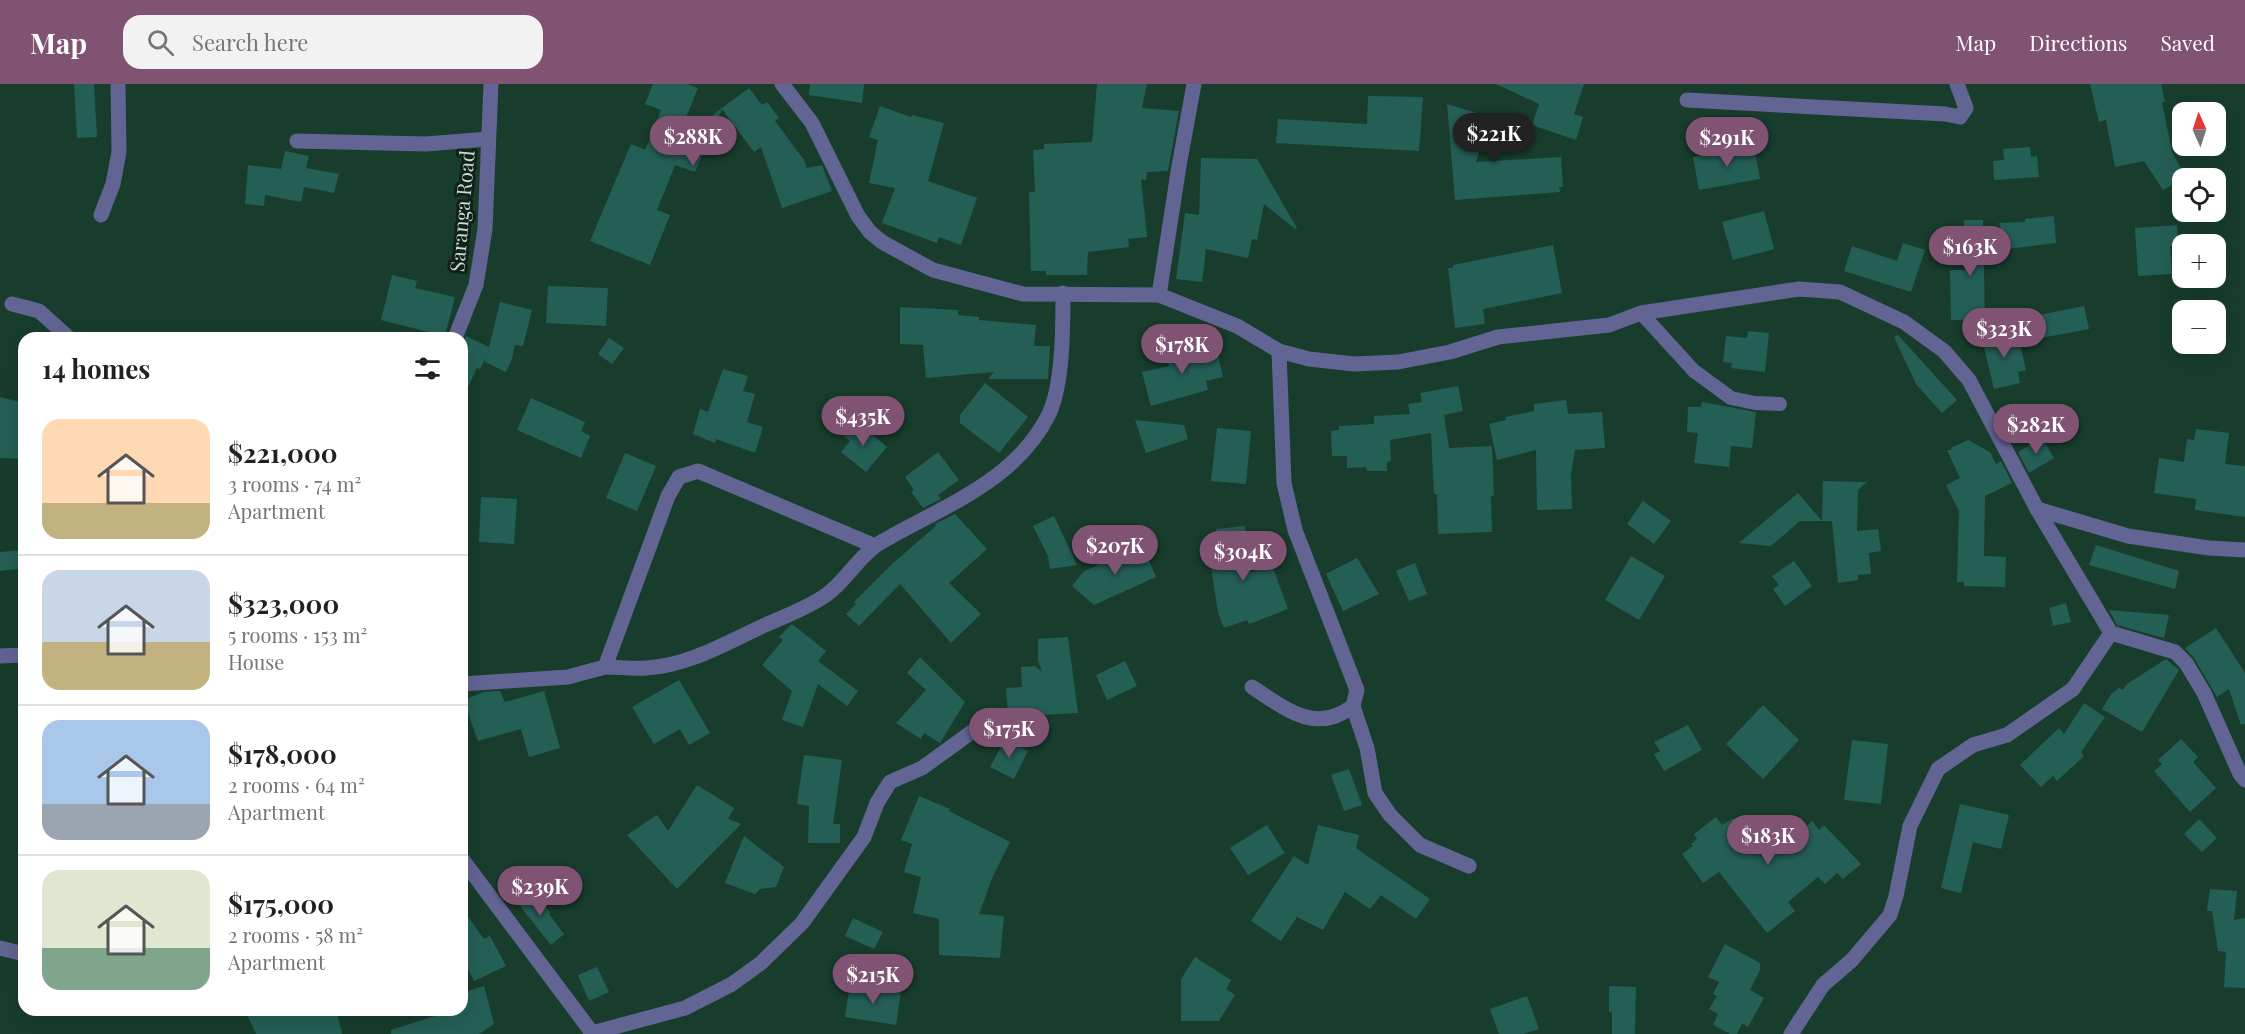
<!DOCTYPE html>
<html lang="en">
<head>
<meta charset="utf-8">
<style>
  :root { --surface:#fff; --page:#f2f2f2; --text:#202124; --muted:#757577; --line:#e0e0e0; --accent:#805372 }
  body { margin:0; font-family:"Playfair Display",serif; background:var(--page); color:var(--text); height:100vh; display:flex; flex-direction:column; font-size:22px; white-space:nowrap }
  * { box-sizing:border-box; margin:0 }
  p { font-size:20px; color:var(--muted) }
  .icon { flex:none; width:33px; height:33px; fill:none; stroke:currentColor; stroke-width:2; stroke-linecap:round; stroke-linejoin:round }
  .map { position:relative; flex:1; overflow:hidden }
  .sheet { position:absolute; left:18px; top:248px; width:450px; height:684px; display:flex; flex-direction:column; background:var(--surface); border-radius:18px; box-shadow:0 6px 24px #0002 }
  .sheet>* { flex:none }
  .needle { width:39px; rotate:357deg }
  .tools { position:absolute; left:2172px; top:18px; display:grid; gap:12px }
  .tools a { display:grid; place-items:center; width:54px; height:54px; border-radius:12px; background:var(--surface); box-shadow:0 6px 24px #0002; font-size:30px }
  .price { position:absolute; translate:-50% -51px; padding:0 14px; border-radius:21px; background:var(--accent); color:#fff; font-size:20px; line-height:39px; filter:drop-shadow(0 2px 3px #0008) }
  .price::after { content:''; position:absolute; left:50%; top:36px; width:18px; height:14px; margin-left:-9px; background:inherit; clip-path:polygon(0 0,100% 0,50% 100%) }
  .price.on { background:#222; color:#fff }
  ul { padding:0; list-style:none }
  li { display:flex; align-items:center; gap:18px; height:150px; padding:0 24px }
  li+li { border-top:2px solid var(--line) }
  li span { display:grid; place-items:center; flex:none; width:168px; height:120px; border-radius:18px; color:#555 }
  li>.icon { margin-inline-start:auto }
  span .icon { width:72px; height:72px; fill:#fffc; stroke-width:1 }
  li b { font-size:26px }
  h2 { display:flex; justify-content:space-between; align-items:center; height:72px; padding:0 24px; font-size:26px }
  header { display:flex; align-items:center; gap:36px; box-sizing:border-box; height:84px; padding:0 30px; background:var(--accent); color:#fff }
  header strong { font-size:28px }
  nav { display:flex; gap:33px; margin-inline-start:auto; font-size:21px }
  .search { width:420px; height:54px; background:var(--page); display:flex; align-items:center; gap:15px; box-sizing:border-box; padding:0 21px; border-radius:18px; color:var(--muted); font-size:22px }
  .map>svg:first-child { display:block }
  .building { fill:#245f55 }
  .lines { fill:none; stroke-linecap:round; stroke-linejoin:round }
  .service { stroke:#626493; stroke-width:14 }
  .minor { stroke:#626493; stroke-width:15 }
  .labels { text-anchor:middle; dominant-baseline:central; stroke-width:6; stroke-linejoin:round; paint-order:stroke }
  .street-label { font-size:20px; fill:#c9ddd2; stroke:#112019 }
</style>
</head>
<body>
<header>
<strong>Map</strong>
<div class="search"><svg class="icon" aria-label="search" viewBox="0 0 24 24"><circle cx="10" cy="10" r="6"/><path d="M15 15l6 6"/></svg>Search here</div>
<nav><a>Map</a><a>Directions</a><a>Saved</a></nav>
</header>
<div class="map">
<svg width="2245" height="950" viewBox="0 0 2245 950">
  <rect width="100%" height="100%" fill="#183d2c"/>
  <!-- building -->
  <g class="building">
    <polygon points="74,0 94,0 97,53 77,54"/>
    <polygon points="653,0 687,0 698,4 676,58 749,4 762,21 767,18 779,34 775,37 804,76 807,84 822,81 832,107 782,124 761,63 754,68 722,25 695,88 675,81 657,126 670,131 650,181 590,157 631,60 645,66 661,26 645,20"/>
    <polygon points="810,0 864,0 862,19 809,11"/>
    <polygon points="1097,0 1147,0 1142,24 1179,27 1168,87 1147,88 1146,96 1141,95 1147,153 1128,155 1129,163 1088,168 1087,191 1046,191 1046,187 1031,187 1029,108 1035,108 1033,66 1044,65 1044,60 1092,58"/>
    <polygon points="1496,0 1584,0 1574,30 1583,33 1576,56 1532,41 1539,20"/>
    <polygon points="2090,0 2161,0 2165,18 2162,18 2172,68 2186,94 2163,106 2144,77 2115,83 2106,36 2099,38"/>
    <polygon points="1368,12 1423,13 1419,67 1276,59 1278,35 1367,40"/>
    <polygon points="1447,20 1490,33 1476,78 1561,73 1563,103 1559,103 1560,108 1455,116"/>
    <polygon points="880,22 911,33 912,31 944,39 928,97 977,114 961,161 939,153 937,159 882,139 895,104 869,99 878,56 869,53"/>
    <polygon points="1754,62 1760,95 1699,106 1693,73"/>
    <polygon points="2030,63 2031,73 2037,72 2039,93 1994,96 1993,77 2004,76 2003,65"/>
    <polygon points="285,67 309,72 306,84 339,90 334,109 304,103 301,118 265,111 264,122 245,120 248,81 281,85"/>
    <polygon points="1201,74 1257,75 1297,144 1295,145 1264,120 1257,156 1252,155 1248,174 1206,165 1202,198 1176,195 1185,129 1199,131"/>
    <polygon points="1764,127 1774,165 1733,176 1722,138"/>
    <polygon points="2054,132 2056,159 2006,165 1999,139 2025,138 2025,135"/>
    <polygon points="1964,136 1983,136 1985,236 1951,236 1950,186 1965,186"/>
    <polygon points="2177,141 2178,161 2170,162 2172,190 2138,192 2135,144"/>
    <polygon points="1903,159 1925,166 1911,208 1844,187 1852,162 1897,177"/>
    <polygon points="1553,161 1562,209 1483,225 1485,240 1455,244 1448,184 1453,184 1453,181"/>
    <polygon points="392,191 417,197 415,204 455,213 445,252 381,236"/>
    <polygon points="548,202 608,204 606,242 546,239"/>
    <polygon points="500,218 532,226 523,262 515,261 512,275 506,288 485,278 486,274 480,285 477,284 462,316 462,261 466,252 489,263"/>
    <polygon points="2084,222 2089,245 2031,256 2025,234"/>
    <polygon points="900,223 958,226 958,231 979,233 979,236 1036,241 1034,262 1050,262 1048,295 988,295 994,288 926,294 923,261 900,260"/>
    <polygon points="1748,247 1769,249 1765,288 1731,284 1732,279 1723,278 1726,252 1747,254"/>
    <polygon points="2017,247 2026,286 2018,288 2020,299 1994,305 1982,255"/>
    <polygon points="1898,251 1957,316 1942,329 1916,300 1894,253"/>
    <polygon points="609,254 624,264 612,280 598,270"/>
    <polygon points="1199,259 1202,272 1217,268 1223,293 1206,297 1208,306 1151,322 1142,288 1169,282 1165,267"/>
    <polygon points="723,285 748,292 743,307 755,310 747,338 763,343 755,369 716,355 715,359 693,350 700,325 708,328"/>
    <polygon points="985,299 1028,333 999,369 960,339 960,331"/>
    <polygon points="1458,302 1463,327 1444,331 1449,364 1492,362 1494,412 1491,412 1492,448 1438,450 1437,410 1434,410 1431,349 1390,356 1391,377 1387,378 1387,387 1367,387 1366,383 1347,384 1347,372 1332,372 1331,347 1339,346 1339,342 1374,340 1374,332 1410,330 1408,320 1422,318 1420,309"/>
    <polygon points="0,313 24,319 24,375 0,374"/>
    <polygon points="531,314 585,338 581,347 590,352 581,374 517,346"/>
    <polygon points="1566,316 1568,330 1602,328 1605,364 1575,366 1571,391 1572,425 1537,426 1536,366 1497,376 1489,340 1506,336 1505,333 1534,327 1534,320"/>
    <polygon points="1702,318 1756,328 1752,364 1731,362 1729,383 1694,379 1698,349 1687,348 1688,323 1701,323"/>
    <polygon points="1135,336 1184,341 1188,355 1146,369"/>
    <polygon points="857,338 887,363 866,388 841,368 850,357 844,353"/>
    <polygon points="1217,344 1251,347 1246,400 1211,397"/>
    <polygon points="2196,345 2229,349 2225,380 2245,382 2245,433 2195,426 2196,415 2154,409 2159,374 2184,378 2187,355 2194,356"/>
    <polygon points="2042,354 2054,374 2029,389 2018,368"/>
    <polygon points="1968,356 1990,368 1996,380 2001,377 2012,399 1985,412 1984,472 2006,473 2005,503 1964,502 1964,498 1957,498 1959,427 1946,401 1960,394 1947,366 1952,366 1951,364"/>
    <polygon points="938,368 959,396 938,411 941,415 923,424 911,408 914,406 905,393"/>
    <polygon points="625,369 656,382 637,427 606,414"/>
    <polygon points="1823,397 1867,398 1858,406 1857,447 1878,445 1881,467 1869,469 1871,490 1858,491 1858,496 1838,499 1832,437 1800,437 1771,462 1739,459 1798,409 1822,437"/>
    <polygon points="481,413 517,415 514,460 479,458"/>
    <polygon points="1643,417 1671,437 1654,460 1627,440"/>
    <polygon points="955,430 987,465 949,499 981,530 951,559 900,500 859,542 846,530 856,520 854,518 892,480 936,442 935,440"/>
    <polygon points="1054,432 1062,449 1077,481 1050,485 1048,472 1033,442"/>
    <polygon points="1245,442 1251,488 1272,481 1288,525 1249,540 1247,536 1224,544 1218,529 1210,477 1220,475 1216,445"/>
    <polygon points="1142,461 1156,493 1094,521 1072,502 1084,487"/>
    <polygon points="2096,461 2179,487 2175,505 2089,481"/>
    <polygon points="24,466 24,484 0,487 0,468"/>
    <polygon points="1631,472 1665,492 1639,536 1605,516"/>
    <polygon points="1357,474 1379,510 1343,527 1326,490"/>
    <polygon points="1794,477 1812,502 1785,522 1773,505 1779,501 1772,492"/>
    <polygon points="1415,479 1427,510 1409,517 1396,487"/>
    <polygon points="2066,519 2071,538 2053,542 2049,524"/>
    <polygon points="2109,526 2169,531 2164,554 2117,541"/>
    <polygon points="792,540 826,567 818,577 858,607 847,622 818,600 803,643 782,636 792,607 762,581 783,556 779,553"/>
    <polygon points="2216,544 2245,589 2245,640 2241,641 2229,605 2217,613 2194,574 2185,564"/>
    <polygon points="1068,553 1078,629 1008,633 1006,604 1022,603 1021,583 1035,582 1042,588 1038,576 1038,555"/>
    <polygon points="920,573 965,618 940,659 924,649 921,655 896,639 926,606 907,589"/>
    <polygon points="2166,575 2179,586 2142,648 2102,625 2111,610 2119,604 2123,606 2127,600"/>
    <polygon points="1125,577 1137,602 1107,616 1096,591"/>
    <polygon points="679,596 710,649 689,661 680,645 654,660 632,623"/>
    <polygon points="500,607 505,618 544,607 560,664 529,673 521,645 478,657 463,616 484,608"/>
    <polygon points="2084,619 2105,633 2081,668 2084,672 2057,697 2053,692 2041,703 2020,681 2059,644 2064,650"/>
    <polygon points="1763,621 1799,656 1763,695 1726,660"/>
    <polygon points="1688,641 1702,666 1664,687 1654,670 1660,667 1654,658"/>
    <polygon points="1005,655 1028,667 1014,695 990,683"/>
    <polygon points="2181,655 2198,673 2193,678 2216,704 2190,728 2154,687 2162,680 2158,676"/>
    <polygon points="1852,656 1888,660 1881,720 1844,716"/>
    <polygon points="804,671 842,676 833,740 840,740 840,759 808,759 809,722 797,720"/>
    <polygon points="1349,685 1362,721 1344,727 1331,691"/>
    <polygon points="697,701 734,724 728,735 741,740 677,805 627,751 657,731 668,747"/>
    <polygon points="919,712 950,725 949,727 1010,758 993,792 979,830 1004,832 1000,874 939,871 939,835 913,829 921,793 904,788 912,760 901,756"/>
    <polygon points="1960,720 2009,731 2001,765 1973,758 1961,809 1941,804"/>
    <polygon points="1716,733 1722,741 1733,734 1764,775 1780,760 1784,763 1812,737 1819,746 1824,741 1861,780 1843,795 1837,789 1825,800 1818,793 1788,818 1795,827 1767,849 1719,788 1703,799 1682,770 1693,762 1691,760 1697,755 1694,750"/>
    <polygon points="2199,735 2217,754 2202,768 2184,750"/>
    <polygon points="1267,741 1285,769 1248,791 1230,764"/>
    <polygon points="1318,741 1359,751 1356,764 1430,815 1416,835 1381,811 1370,825 1345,808 1323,846 1297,833 1281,857 1251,837 1294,772 1308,781"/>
    <polygon points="744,752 784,783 776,803 760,805 755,810 725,799"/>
    <polygon points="2210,805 2237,807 2234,836 2245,834 2245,904 2224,903 2226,868 2218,867 2212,827 2207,827"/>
    <polygon points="530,806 550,828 549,830 564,850 551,861 516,817"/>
    <polygon points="462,824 484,855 490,852 506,882 474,897 462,874"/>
    <polygon points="853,834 883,848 874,865 845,852"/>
    <polygon points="1725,860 1760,879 1760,886 1750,906 1764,914 1748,943 1742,939 1737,950 1730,950 1713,941 1718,930 1709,925 1717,912 1713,910 1719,898 1708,893"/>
    <polygon points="1195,873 1231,896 1226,905 1235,911 1219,937 1181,937 1181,895"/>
    <polygon points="597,883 609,908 589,917 578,891"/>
    <polygon points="850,900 901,908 896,941 845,933"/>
    <polygon points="484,902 494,940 479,950 391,950 391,946 454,926 462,926 462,909"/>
    <polygon points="1609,902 1636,903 1635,950 1612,950 1612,928 1609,928"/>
    <polygon points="1527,912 1539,945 1523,950 1499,950 1490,925"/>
    <polygon points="245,926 336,926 342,950 256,950"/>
  </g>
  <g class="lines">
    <!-- service -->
    <polyline class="service" points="1641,229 1694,287 1731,314 1755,319 1780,320"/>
    <!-- minor -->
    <g class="minor">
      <polyline points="782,0 812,39 858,132 870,148 882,158 933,186 1023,210 1159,211 1237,242 1279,267 1309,275 1354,280 1398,278 1450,268 1498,253 1609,241 1641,229 1799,205 1840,208 1904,238 1944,267 1969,296 2037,425 2111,549 2073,605 2007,651 1973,661 1938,685 1910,742 1896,812 1890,831 1852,876 1823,901 1791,950"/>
      <polyline points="1687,16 1945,30 1960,33 1966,24 1957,0"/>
      <polyline points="297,57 426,60 488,55"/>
      <polyline points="101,131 113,100 119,68 118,0"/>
      <polyline points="1159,211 1179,82 1194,0"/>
      <polyline points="12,220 39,227 69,254"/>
      <polyline points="455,254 476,201 485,145 491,0"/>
      <polyline points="2037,425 2128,452 2209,464 2245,466"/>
      <polyline points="2111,549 2175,568 2186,579 2204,609 2240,690 2245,696"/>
      <polyline points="0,572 24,571"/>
      <path d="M605,583C618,583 632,585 646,584C688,582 728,558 765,541C785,532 808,524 826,511C846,497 858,473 878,460C940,423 1015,399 1049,330C1063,300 1063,243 1063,209"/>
      <polyline points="462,600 568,593 605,583 668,412 679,393 698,387 875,462"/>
      <path d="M1252,603C1286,625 1316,651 1353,622L1357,606L1295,446L1284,399L1279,267"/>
      <polyline points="1353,622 1367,664 1375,709 1390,731 1420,761 1469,782"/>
      <polyline points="462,775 593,950"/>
      <polyline points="0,864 24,870"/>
      <polyline points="592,949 685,924 732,900 761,879 802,839 864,753 877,719 890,698 922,684 991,634"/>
    </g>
  </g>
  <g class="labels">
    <!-- street labels -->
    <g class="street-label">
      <text transform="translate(461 127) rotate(-85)">Saranga Road</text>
    </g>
  </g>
</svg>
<div class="tools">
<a><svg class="needle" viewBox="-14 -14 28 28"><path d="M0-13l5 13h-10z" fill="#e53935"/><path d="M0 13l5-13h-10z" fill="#757577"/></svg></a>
<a><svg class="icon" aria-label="locate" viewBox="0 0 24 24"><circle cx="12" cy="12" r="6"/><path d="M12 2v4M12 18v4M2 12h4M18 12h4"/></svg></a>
<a>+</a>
<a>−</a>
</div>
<b class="price on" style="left:1494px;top:80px">$221K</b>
<b class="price" style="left:693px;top:83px">$288K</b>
<b class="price" style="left:1727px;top:84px">$291K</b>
<b class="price" style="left:1970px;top:193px">$163K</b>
<b class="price" style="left:2004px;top:275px">$323K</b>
<b class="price" style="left:1182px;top:291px">$178K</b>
<b class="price" style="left:863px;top:363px">$435K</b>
<b class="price" style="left:2036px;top:371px">$282K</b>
<b class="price" style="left:1115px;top:492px">$207K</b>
<b class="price" style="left:1243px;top:498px">$304K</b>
<b class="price" style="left:1009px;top:675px">$175K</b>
<b class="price" style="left:1768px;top:782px">$183K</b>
<b class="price" style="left:540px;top:833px">$239K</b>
<b class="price" style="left:873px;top:921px">$215K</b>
<section class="sheet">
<h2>14 homes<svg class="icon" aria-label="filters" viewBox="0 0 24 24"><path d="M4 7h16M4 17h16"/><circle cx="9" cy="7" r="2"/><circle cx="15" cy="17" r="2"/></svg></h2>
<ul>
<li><span style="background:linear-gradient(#ffd9b3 70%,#c2b280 0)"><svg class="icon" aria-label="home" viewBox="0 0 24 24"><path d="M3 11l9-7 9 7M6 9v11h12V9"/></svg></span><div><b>$221,000</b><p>3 rooms · 74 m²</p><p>Apartment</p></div></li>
<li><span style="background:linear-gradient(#c9d6e8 60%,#c2b280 0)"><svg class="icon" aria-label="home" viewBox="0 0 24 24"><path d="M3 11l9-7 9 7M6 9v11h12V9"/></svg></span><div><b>$323,000</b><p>5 rooms · 153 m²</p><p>House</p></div></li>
<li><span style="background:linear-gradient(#a9c7e8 70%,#9aa5b1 0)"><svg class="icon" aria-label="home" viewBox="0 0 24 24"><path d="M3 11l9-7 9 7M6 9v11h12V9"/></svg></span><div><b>$178,000</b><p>2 rooms · 64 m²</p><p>Apartment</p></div></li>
<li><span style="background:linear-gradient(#dfe7d0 65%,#7fa58c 0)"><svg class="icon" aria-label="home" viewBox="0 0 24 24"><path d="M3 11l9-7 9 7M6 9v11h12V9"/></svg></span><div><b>$175,000</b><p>2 rooms · 58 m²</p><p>Apartment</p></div></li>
</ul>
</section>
</div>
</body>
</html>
